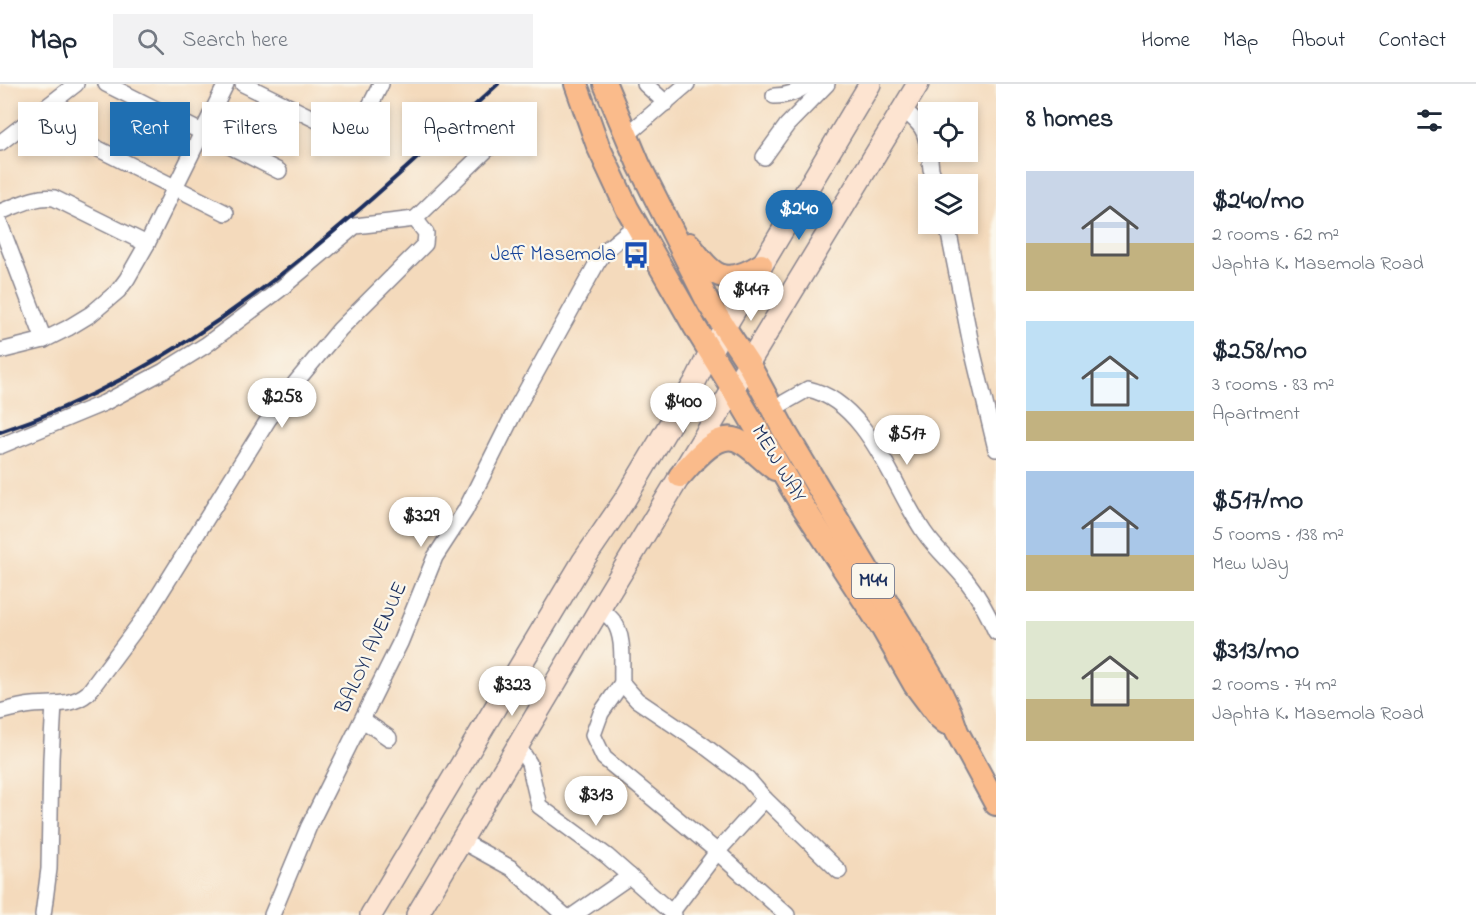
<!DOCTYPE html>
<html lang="en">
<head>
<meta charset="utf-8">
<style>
  :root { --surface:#fff; --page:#f2f2f3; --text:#1f2937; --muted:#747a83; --line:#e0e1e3; --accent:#1f6fb2 }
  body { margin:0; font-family:"Indie Flower",sans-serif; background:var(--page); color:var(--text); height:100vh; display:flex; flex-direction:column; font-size:22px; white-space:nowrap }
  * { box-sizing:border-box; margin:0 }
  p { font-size:20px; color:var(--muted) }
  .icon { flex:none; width:33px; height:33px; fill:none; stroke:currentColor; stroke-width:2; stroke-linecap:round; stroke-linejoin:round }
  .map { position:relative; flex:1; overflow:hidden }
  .sheet { display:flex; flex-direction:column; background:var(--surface); width:480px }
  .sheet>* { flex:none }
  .top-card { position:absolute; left:18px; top:18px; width:570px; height:54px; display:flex; gap:12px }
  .controls { position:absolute; left:918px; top:18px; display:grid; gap:12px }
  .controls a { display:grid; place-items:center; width:60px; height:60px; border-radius:0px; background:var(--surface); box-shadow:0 3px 9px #0003; font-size:30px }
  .price { position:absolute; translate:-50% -51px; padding:0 14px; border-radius:21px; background:#fff; color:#222; font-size:20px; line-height:39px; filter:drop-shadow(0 2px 3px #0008) }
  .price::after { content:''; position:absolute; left:50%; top:36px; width:18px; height:14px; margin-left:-9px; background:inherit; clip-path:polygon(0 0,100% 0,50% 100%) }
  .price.current { background:var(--accent); color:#fff }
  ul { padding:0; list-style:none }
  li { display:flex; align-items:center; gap:18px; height:150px; padding:0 30px }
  li span { display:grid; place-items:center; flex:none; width:168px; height:120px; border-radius:0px; color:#555 }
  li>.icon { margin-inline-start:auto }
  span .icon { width:72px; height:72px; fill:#fffc; stroke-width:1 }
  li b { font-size:26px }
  h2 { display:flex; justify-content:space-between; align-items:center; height:72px; padding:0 30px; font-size:26px }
  .chip { padding:0 21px; border-radius:0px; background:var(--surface); box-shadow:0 3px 9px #0003; font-size:21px; line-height:54px }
  .chip.current { background:var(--accent); color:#fff }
  header { display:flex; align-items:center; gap:36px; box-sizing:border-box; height:84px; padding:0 30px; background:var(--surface); border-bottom:2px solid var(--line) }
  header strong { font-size:28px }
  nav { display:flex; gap:33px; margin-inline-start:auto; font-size:21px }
  .search { width:420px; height:54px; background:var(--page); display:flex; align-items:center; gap:15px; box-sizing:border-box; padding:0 21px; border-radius:0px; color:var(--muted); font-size:22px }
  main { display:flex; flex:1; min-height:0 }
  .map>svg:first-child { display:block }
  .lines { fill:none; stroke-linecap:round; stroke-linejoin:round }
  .street-casing { stroke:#88848d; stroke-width:18 }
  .secondary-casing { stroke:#88848d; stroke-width:24 }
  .primary-casing { stroke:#88848d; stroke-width:26 }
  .street { stroke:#fff; stroke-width:15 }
  .secondary { stroke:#fde4d1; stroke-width:21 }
  .primary { stroke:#fabb8b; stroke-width:22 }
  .rail { stroke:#1b2f5e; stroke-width:4 }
  .labels { text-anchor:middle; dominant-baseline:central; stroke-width:4.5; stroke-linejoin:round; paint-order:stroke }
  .shield { fill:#fbf7ec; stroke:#5e6b89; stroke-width:1.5 }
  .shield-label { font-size:20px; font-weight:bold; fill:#1b2f5e }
  .transit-label { font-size:21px; fill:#164399; stroke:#fbf7ec; text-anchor:end }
  .street-label { font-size:21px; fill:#1b2f5e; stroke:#fbf7ec }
</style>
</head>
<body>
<header>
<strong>Map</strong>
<div class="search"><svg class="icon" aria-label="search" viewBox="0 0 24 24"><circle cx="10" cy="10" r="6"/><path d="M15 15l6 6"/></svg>Search here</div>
<nav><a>Home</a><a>Map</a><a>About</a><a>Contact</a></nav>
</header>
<main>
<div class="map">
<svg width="996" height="831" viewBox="0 0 996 831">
  <rect width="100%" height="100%" fill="#fbf7ec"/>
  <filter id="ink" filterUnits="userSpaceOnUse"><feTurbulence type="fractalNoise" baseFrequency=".0167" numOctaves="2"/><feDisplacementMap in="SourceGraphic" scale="12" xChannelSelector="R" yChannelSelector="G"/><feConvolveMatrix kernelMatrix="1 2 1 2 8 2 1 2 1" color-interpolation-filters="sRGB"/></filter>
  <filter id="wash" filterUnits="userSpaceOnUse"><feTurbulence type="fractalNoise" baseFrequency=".008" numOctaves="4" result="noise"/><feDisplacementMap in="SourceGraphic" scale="24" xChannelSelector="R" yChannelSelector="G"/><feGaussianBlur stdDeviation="1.35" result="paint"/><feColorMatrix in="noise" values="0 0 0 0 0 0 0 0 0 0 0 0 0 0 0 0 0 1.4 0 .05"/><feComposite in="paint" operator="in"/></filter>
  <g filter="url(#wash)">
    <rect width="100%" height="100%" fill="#f4dabc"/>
  </g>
  <g filter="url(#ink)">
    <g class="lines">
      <defs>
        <g id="street">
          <polyline points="106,0 279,87"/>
          <path d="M243,0L341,48C364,41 371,19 381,0"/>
          <polyline points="645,0 666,19"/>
          <path d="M774,12C788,12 797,8 809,0"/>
          <path d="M903,25C919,39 926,44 928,66"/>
          <polyline points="33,32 226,129"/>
          <polyline points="626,52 687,0"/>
          <polyline points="0,59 76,0"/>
          <polyline points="929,68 931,85 936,100"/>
          <polyline points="764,73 787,41 827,0"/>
          <path d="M0,128C17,122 36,111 54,114L147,160"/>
          <polyline points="0,140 44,256"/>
          <polyline points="947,140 972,265 996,365"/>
          <polyline points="0,267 44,256 68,244 91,230 118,207 127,195 147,160 226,0"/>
          <path d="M773,325L808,305C868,318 893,403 924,448C936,466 953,479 966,496C979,512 988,530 996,548"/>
          <polyline points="0,362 104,319 164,287 206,261 279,206 355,142 415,135"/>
          <path d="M600,524C604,528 610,533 614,538C625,554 621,580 622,599L637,616L702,660L748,695L765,715L839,787"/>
          <polyline points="622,599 601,629 593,651 604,674 714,765 787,831"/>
          <path d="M0,628C11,625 22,622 33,621C52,619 71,623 88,609L149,527L268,336L296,298L340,245L425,160L426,149L415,135L505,48"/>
          <polyline points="363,636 389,654"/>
          <polyline points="518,662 529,679 539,722 607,772 674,831"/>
          <polyline points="460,756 511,784 564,831"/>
          <polyline points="671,829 717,768 765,715"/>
          <polyline points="43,831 49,785 51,674 54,620"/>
          <polyline points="272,831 309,742 400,559 435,473 465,427 516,325 597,179 606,166 636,141"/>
          <polyline points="574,831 630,792"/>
        </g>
        <g id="secondary">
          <polyline points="371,831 583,477 624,417 695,298 710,268 870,0"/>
          <polyline points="417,831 600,524 918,0"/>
        </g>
        <g id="primary">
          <polyline points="576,0 598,62 627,124 695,243 733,305 800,418 883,545 915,601 939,633 946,639"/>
          <polyline points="605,0 639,81 709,220 748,279 785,348 939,605 950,628 957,648 996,720"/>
          <path d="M689,160C713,192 723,204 761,181"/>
          <path d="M680,392C692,379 716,347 737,356C751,362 762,376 775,385"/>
        </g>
      </defs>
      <!-- street casing -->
      <use href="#street" class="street-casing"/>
      <!-- secondary casing -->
      <use href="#secondary" class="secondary-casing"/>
      <!-- primary casing -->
      <use href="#primary" class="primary-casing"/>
      <!-- street -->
      <use href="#street" class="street"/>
      <!-- secondary -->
      <use href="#secondary" class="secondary"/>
      <!-- primary -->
      <use href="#primary" class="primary"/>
      <!-- rail -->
      <path class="rail" d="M0,348C201,280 345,140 498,0"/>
    </g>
  </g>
  <!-- icons -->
  <defs>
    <symbol id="bus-bare" viewBox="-9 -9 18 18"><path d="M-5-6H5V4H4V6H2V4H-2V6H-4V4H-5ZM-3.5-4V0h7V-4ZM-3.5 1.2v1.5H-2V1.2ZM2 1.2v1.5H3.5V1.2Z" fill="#1a4fb4" stroke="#fbf7ec" stroke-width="2.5" paint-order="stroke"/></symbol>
  </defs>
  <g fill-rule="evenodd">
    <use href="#bus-bare" x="617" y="152" width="38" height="38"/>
  </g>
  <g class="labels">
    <!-- shield labels -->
    <rect class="shield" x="852" y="480" width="42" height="34" rx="4.5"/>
    <g class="shield-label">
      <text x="873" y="497">M44</text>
    </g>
    <!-- transit labels -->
    <g class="transit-label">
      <text x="616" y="171">Jeff Masemola</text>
    </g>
    <!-- street labels -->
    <g class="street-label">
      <text transform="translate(778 380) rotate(59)">MEW WAY</text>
      <text transform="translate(372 564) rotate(-65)">BALOYI AVENUE</text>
    </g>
  </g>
</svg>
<div class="controls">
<a><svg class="icon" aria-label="locate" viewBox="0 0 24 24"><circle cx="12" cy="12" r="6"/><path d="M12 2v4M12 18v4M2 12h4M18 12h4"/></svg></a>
<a><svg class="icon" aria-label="layers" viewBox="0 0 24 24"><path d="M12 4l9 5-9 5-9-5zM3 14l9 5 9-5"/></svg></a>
</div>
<b class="price current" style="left:799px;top:157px">$240</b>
<b class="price" style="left:751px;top:238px">$447</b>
<b class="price" style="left:282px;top:345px">$258</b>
<b class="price" style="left:683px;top:350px">$400</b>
<b class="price" style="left:907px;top:382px">$517</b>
<b class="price" style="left:421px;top:464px">$329</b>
<b class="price" style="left:512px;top:633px">$323</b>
<b class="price" style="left:596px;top:743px">$313</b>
<div class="top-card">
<a class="chip">Buy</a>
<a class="chip current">Rent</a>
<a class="chip">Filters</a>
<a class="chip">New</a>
<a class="chip">Apartment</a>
</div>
</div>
<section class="sheet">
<h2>8 homes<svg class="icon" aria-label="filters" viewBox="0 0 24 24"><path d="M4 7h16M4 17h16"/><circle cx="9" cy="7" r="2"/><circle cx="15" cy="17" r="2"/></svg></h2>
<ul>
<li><span style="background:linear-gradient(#c9d6e8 60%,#c2b280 0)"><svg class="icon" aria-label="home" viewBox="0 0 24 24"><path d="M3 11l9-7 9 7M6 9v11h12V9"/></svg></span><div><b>$240/mo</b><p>2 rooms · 62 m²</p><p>Japhta K. Masemola Road</p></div></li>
<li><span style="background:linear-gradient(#bfe0f5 75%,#c2b280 0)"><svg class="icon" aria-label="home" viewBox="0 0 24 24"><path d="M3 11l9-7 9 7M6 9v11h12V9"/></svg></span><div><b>$258/mo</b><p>3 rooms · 83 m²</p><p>Apartment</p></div></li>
<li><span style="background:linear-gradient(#a9c7e8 70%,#c2b280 0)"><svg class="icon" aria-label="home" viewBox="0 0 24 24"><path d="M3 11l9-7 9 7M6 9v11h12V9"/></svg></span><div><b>$517/mo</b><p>5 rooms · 138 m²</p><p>Mew Way</p></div></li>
<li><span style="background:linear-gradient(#dfe7d0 65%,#c2b280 0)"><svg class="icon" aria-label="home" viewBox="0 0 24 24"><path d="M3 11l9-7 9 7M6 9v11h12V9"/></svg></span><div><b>$313/mo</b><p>2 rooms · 74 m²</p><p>Japhta K. Masemola Road</p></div></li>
</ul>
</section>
</main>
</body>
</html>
